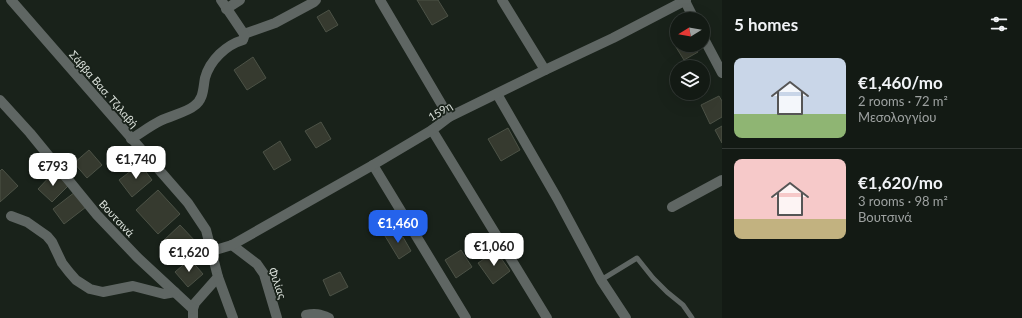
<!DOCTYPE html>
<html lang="en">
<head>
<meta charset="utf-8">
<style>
  :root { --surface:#131a14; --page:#202722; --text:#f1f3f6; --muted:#9da1a0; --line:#323834; --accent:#2563eb }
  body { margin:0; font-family:Lato,sans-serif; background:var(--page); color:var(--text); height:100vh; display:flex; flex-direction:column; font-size:15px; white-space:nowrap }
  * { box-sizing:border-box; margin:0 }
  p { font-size:13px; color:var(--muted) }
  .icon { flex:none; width:22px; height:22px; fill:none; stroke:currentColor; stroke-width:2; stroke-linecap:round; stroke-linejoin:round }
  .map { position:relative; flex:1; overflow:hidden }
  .details { display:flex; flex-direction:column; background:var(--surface); width:300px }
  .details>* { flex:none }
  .needle { width:26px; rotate:259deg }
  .buttons { position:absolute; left:670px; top:12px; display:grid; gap:8px }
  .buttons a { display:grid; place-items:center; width:40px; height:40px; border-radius:50%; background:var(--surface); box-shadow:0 4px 16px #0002,0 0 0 1px var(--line); font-size:20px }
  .price { position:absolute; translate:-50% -34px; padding:0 9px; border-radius:8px; background:#fff; color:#222; font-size:13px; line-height:26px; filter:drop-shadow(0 1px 2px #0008) }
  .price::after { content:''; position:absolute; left:50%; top:24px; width:12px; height:9px; margin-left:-6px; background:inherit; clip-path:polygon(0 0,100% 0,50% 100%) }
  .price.selected { background:var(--accent); color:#fff }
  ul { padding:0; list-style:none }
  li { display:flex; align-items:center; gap:12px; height:100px; padding:0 12px }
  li+li { border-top:1px solid var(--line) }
  li span { display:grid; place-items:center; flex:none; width:112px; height:80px; border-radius:8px; color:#555 }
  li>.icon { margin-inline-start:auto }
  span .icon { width:48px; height:48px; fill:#fffc; stroke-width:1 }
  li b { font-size:17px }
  h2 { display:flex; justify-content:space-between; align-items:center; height:48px; padding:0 12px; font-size:17px }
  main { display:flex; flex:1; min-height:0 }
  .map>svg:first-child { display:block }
  .building { fill:#363a2f; stroke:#4c5246 }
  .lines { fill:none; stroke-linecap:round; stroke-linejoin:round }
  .service { stroke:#5f6663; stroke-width:5 }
  .minor { stroke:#5f6663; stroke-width:10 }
  .labels { text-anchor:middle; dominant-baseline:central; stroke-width:3.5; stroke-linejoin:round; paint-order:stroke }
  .street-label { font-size:11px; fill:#dbe1db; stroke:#19221a }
</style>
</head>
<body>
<main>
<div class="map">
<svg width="722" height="318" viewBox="0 0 722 318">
  <rect width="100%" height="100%" fill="#19221a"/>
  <!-- building -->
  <g class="building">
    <polygon points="417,0 438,0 448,16 432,25"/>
    <polygon points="329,10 338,25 326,32 317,17"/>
    <polygon points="677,36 677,45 693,45 698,52 684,60 671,39"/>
    <polygon points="253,57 266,78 247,90 234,70"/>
    <polygon points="719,96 722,101 722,117 710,124 701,105"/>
    <polygon points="321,122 331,139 316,148 305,131"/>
    <polygon points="722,126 722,143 715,130"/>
    <polygon points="508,128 520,150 501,161 488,139"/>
    <polygon points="280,141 291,160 274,170 263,152"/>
    <polygon points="89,150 102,165 87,178 74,163"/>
    <polygon points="140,164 152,180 132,197 119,180"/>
    <polygon points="2,169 18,186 0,202 0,171"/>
    <polygon points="54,172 68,186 52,202 38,189"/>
    <polygon points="158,190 180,214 158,234 136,210"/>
    <polygon points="75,192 86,207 64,224 53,209"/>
    <polygon points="180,225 197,243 178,260 162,242"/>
    <polygon points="395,230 400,239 403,237 411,251 399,259 385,236"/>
    <polygon points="461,250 472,267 456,278 445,260"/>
    <polygon points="496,251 510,271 493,284 478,263"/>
    <polygon points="190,259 203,274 188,287 175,272"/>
    <polygon points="340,272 348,287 330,296 323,280"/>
  </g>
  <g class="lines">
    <!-- service -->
    <polyline class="service" points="601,280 637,258 653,278 667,292 683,305 692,318"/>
    <!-- minor -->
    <g class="minor">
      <polyline points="11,0 188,203 206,230 218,277 195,303 193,309 193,318"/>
      <polyline points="380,0 449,117"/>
      <polyline points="502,0 545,70"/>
      <polyline points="685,1 694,19"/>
      <polyline points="226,9 240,0"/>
      <polyline points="244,34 275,23 314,2 316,0"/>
      <polyline points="703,37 722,73"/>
      <polyline points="497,94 557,198 601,280 626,318"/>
      <polyline points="0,100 30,133 97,215 137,257 193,309"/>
      <polyline points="432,130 547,318"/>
      <path d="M131,139C141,133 150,126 160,121C170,116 187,112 194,106C204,99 203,88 205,78C210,60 226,45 243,40L244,37V34L221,0"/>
      <polyline points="373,165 466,318"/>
      <polyline points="672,207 722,180"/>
      <polyline points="11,216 27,222 47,236 52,242 62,263 69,272 76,280 90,289 103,292 133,286 164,294 175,292"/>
      <polyline points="232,245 257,264 264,274 277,318"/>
      <polyline points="212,251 232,245 373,165 432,130 449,117 545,70 613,38 686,0"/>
      <polyline points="218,277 233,318"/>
      <path d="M306,315C315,313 320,314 329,318"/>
    </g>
  </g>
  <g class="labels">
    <!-- street labels -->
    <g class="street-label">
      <text transform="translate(104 89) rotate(49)">Σάββα Βασ. Τζιλαβή</text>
      <text transform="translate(440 111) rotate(-32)">159η</text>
      <text transform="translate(117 218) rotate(47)">Βουτσινά</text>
      <text transform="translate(278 283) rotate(70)">Φιλίας</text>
    </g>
  </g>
</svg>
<div class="buttons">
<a><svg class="needle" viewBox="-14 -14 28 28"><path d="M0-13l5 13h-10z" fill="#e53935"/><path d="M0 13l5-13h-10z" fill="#9da1a0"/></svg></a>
<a><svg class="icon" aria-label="layers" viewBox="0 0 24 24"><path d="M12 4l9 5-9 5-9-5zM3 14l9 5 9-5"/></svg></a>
</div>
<b class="price" style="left:136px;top:180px">€1,740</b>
<b class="price" style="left:53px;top:187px">€793</b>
<b class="price selected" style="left:398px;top:244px">€1,460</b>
<b class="price" style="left:494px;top:267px">€1,060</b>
<b class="price" style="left:189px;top:273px">€1,620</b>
</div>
<section class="details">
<h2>5 homes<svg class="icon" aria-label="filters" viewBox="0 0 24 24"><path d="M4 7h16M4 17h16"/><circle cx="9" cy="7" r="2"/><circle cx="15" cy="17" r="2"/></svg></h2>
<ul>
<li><span style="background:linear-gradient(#c9d6e8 70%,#8fb573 0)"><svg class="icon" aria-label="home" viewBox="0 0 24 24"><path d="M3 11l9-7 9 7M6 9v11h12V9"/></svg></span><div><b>€1,460/mo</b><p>2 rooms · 72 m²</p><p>Μεσολογγίου</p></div></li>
<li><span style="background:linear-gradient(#f6c9c9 75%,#c2b280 0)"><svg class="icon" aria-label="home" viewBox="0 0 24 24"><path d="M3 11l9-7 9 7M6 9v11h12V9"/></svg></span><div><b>€1,620/mo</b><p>3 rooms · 98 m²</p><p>Βουτσινά</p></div></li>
</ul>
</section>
</main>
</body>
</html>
